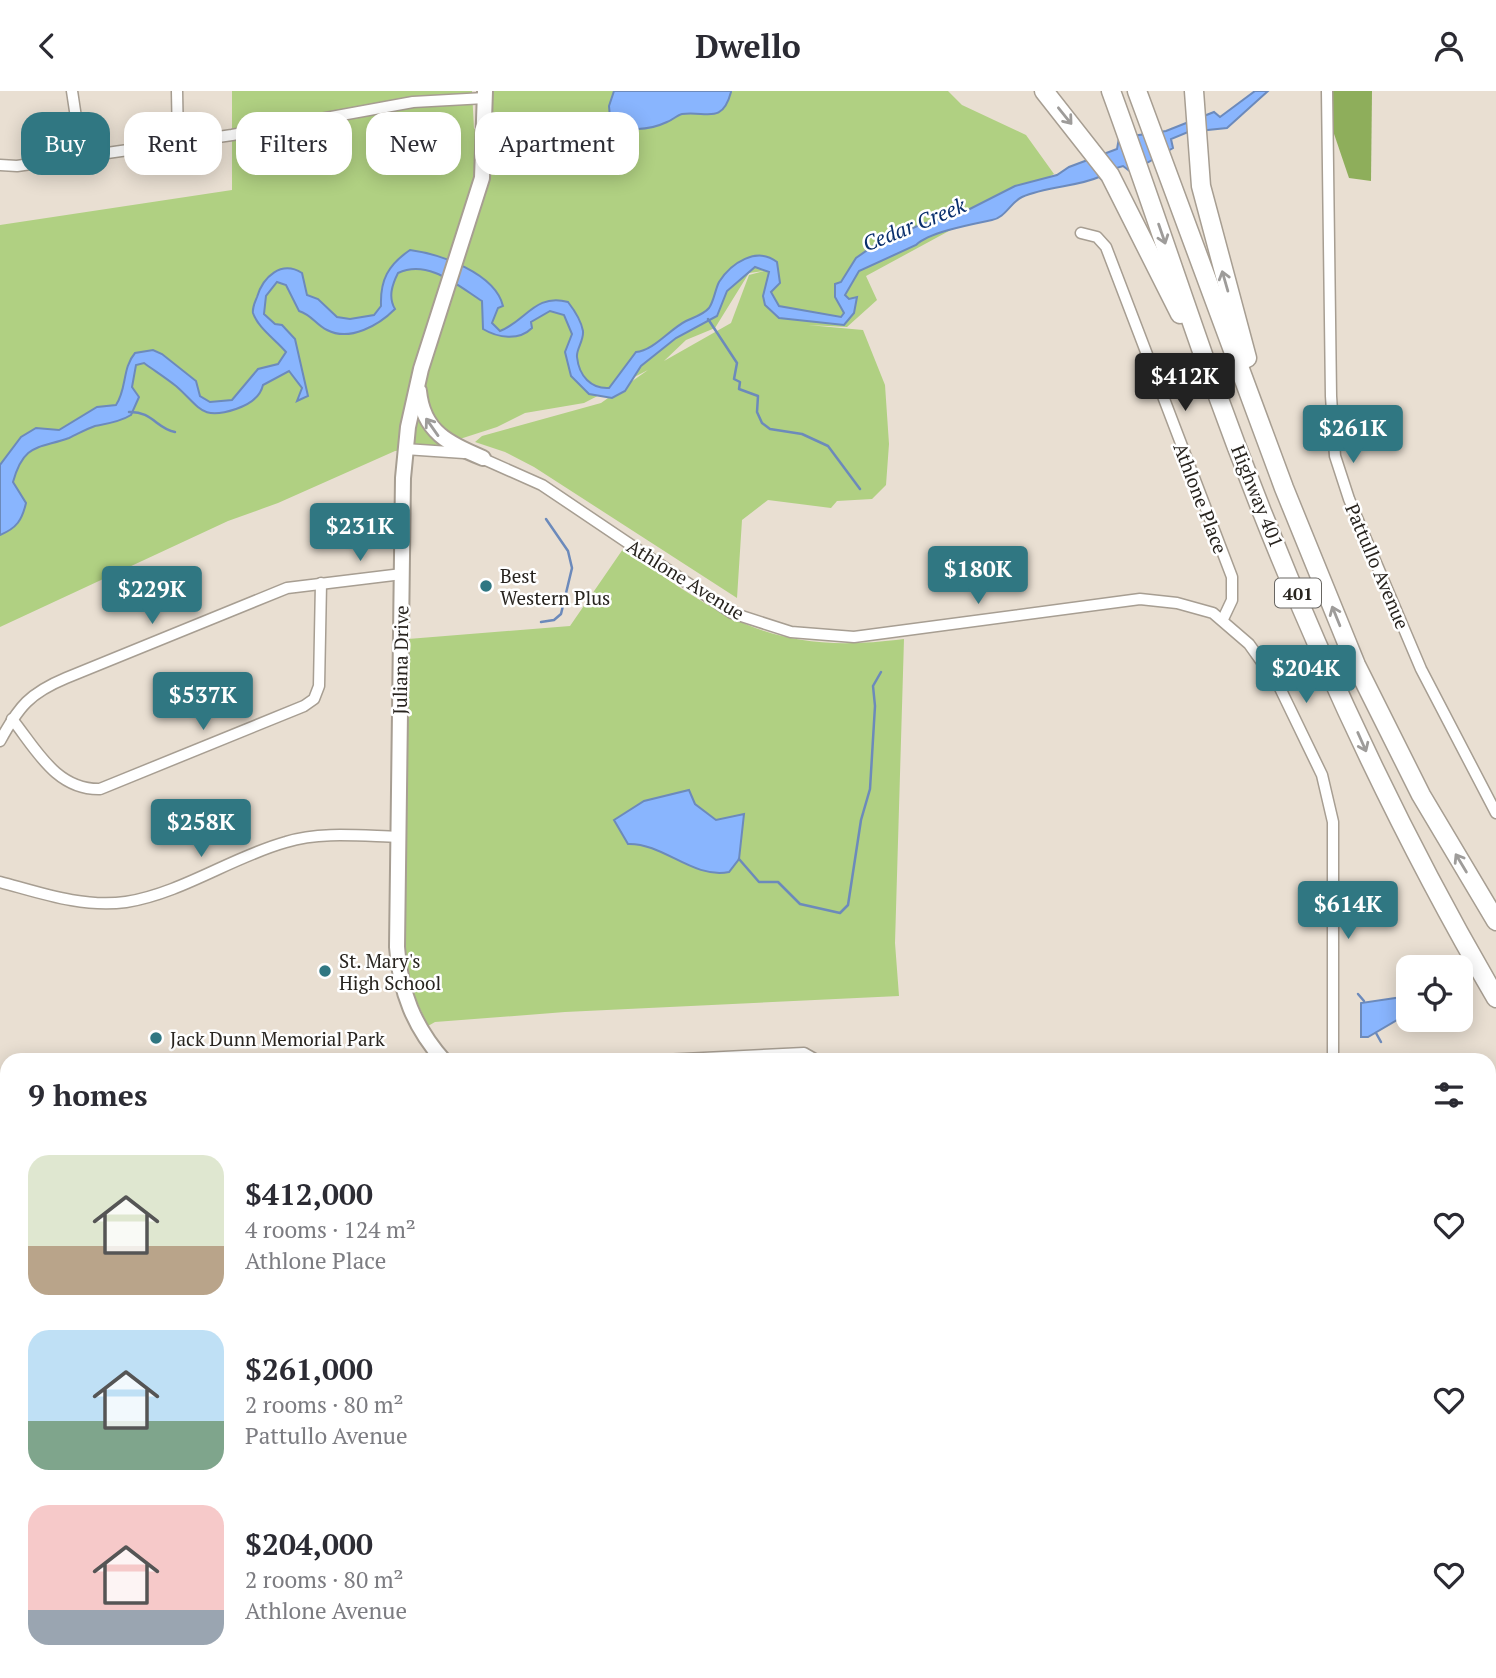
<!DOCTYPE html>
<html lang="en">
<head>
<meta charset="utf-8">
<style>
  :root { --surface:#fff; --page:#f7f7f7; --text:#2b2b33; --muted:#7c7c81; --accent:#307782 }
  body { margin:0; font-family:"PT Serif",serif; background:var(--page); color:var(--text); height:100vh; display:flex; flex-direction:column; font-size:26px; white-space:nowrap }
  * { box-sizing:border-box; margin:0 }
  p { font-size:23px; color:var(--muted) }
  .icon { flex:none; width:38px; height:38px; fill:none; stroke:currentColor; stroke-width:2; stroke-linecap:round; stroke-linejoin:round }
  .map { position:relative; flex:1; overflow:hidden }
  .side { position:absolute; left:0px; top:962px; width:1496px; height:625px; display:flex; flex-direction:column; background:var(--surface); border-radius:21px 21px 0 0; box-shadow:0 4px 18px #0003 }
  .side>* { flex:none }
  .banner { position:absolute; left:21px; top:21px; width:700px; height:63px; display:flex; gap:14px }
  .controls { position:absolute; left:1396px; top:864px; display:grid; gap:14px }
  .controls a { display:grid; place-items:center; width:77px; height:77px; border-radius:14px; background:var(--surface); box-shadow:0 4px 18px #0003; font-size:35px }
  .price { position:absolute; translate:-50% -60px; padding:0 16px; border-radius:7px; background:var(--accent); color:#fff; font-size:23px; line-height:46px; filter:drop-shadow(0 2px 4px #0008) }
  .price::after { content:''; position:absolute; left:50%; top:42px; width:21px; height:16px; margin-left:-10px; background:inherit; clip-path:polygon(0 0,100% 0,50% 100%) }
  .price.selected { background:#222; color:#fff }
  ul { padding:0; list-style:none }
  li { display:flex; align-items:center; gap:21px; height:175px; padding:0 28px }
  li span { display:grid; place-items:center; flex:none; width:196px; height:140px; border-radius:21px; color:#555 }
  li>.icon { margin-inline-start:auto }
  span .icon { width:84px; height:84px; fill:#fffc; stroke-width:1 }
  li b { font-size:30px }
  h2 { display:flex; justify-content:space-between; align-items:center; height:84px; padding:0 28px; font-size:30px }
  .chip { padding:0 24px; border-radius:21px; background:var(--surface); box-shadow:0 4px 18px #0003; font-size:24px; line-height:63px }
  .chip.selected { background:var(--accent); color:#fff }
  header { display:flex; justify-content:space-between; align-items:center; height:91px; padding:0 28px; background:var(--surface); font-size:32px; font-weight:800 }
  .map>svg:first-child { display:block }
  .green { fill:#b0d082; fill-rule:evenodd }
  .forest { fill:#8eae5b }
  .water { fill:#89b5fe; stroke:#6c8abb; stroke-width:2 }
  .lines { fill:none; stroke-linecap:round; stroke-linejoin:round }
  .stream { stroke:#6c8abb; stroke-width:2.5 }
  .street-casing { stroke:#a79e92; stroke-width:13 }
  .secondary-casing { stroke:#a79e92; stroke-width:18 }
  .highway-casing { stroke:#a79e92; stroke-width:21 }
  .street { stroke:#fff; stroke-width:10 }
  .secondary { stroke:#fff; stroke-width:14 }
  .highway { stroke:#fff; stroke-width:18 }
  .oneway { stroke:#9e9c9a }
  .poi-dot { fill:#307782; stroke:#fff; stroke-width:2.5 }
  .labels { text-anchor:middle; dominant-baseline:central; stroke-width:5; stroke-linejoin:round; paint-order:stroke }
  .shield { fill:#fff; stroke:#686662; stroke-width:2 }
  .shield-label { font-size:18px; font-weight:bold; fill:#28241f }
  .street-label { font-size:19px; fill:#28241f; stroke:#fff }
  .poi-label { font-size:19px; fill:#28241f; stroke:#fff; text-anchor:start }
  .water-label { font-size:21px; font-style:italic; fill:#082e6c; stroke:#fff }
</style>
</head>
<body>
<header><svg class="icon" aria-label="back" viewBox="0 0 24 24"><path d="M15 5l-7 7 7 7"/></svg>Dwello<svg class="icon" aria-label="person" viewBox="0 0 24 24"><circle cx="12" cy="8" r="4"/><path d="M4 21q1-7 8-7t8 7"/></svg></header>
<div class="map">
<svg width="1496" height="1587" viewBox="0 0 1496 1587">
  <rect width="100%" height="100%" fill="#e9dfd2"/>
  <!-- green -->
  <g class="green">
    <path d="M232,0H472L474,38L492,32V0H948L962,14L1026,44L1054,83L866,185L877,209L847,236L808,234L863,239L885,294L889,353L886,394L872,408L837,410L831,417L768,409L742,429L737,507L534,376L505,361L475,351L482,345L601,312L648,279L584,312L525,322L497,336L432,357L395,360L278,412L228,430L0,536V134L232,99ZM764,180L749,184L731,232L664,270L686,249L715,237L749,182Z"/>
    <path d="M623,458C727,529 772,565 904,548L895,852L899,905L565,921L435,931L428,935L412,900L405,859L408,548L570,535Z"/>
    <rect x="744" y="1580" width="63" height="7"/>
  </g>
  <!-- forest -->
  <polygon class="forest" points="1330,0 1372,0 1371,90 1349,87 1331,34"/>
  <!-- water -->
  <g class="water">
    <path d="M614,0H731V1C722,35 705,19 682,23C677,24 673,29 667,31C650,39 623,43 610,26L609,15Z"/>
    <path d="M1255,0H1268L1227,37L1188,41L1171,48L1173,57L1131,81L1123,75L1103,81L1104,91L1099,86C1077,96 1046,95 1022,106C1011,111 1005,127 992,129C973,133 929,141 916,154L859,180L845,204L849,208L857,206L854,222L844,234L779,227L765,214L763,205L769,181L755,176L727,200L717,225L676,247L641,275L625,300L612,307L589,303L571,285L565,261L572,243L564,224L550,220L531,231L532,237C519,250 498,247 483,238L482,210C457,194 428,168 398,182C392,194 388,206 395,218C379,234 350,251 327,239C316,234 312,224 299,220L286,194L277,191L266,205L264,223L275,233L282,234L295,248L308,305L297,310L302,297L289,280L263,294C260,307 248,314 236,318C201,330 200,316 176,295C166,287 155,280 144,272L136,274L132,296L139,306L131,324C120,331 106,333 95,335C86,338 78,343 69,347C38,358 24,352 13,391L26,412C22,429 17,437 0,444V374L21,346L36,337L59,339L97,316L116,314C127,298 122,277 135,262L153,259L162,263L196,290L200,305L210,311L232,309L258,278L278,273L286,261C276,249 258,237 253,222C252,217 255,211 257,206C263,186 281,169 302,182L307,204L318,208L337,226L350,228L374,224L381,215C380,189 388,174 410,159C440,163 495,182 503,215L498,217L492,232L500,240C526,230 535,202 568,211C575,220 581,229 583,240C584,250 576,258 577,266C579,285 591,298 609,297L636,261C653,260 670,238 686,230C694,226 703,224 709,217C714,210 715,199 719,191C731,172 757,155 777,171L780,192L771,201L779,215L841,226L844,222L835,206V193L841,191L856,167L876,153L922,133L958,124L1015,95L1057,84L1069,76L1117,58L1119,47L1166,40L1214,21L1220,26Z"/>
    <path d="M689,699L695,713L716,729L744,723L739,768L729,781C692,788 664,752 628,753L614,729L644,710Z"/>
    <polygon points="1409,905 1409,922 1368,946 1361,946 1361,912"/>
  </g>
  <g class="lines">
    <!-- stream -->
    <g class="stream">
      <polyline points="708,228 737,272 734,288 740,291 739,298 758,305 757,321 762,332 770,338 802,343 828,355 860,398"/>
      <path d="M129,321C152,320 157,338 175,341"/>
      <polyline points="541,531 554,529 561,523 572,477 568,460 546,428"/>
      <polyline points="739,768 759,791 778,791 800,813 840,822 848,814 861,729 870,698 875,615 873,595 881,581"/>
      <polyline points="1358,903 1364,910"/>
      <polyline points="1376,942 1381,951"/>
    </g>
    <defs>
      <g id="street">
        <polyline points="72,0 82,66"/>
        <polyline points="177,0 178,52"/>
        <polyline points="1327,0 1331,305 1335,365 1349,408 1421,578 1496,722"/>
        <polyline points="0,74 17,75 232,44 413,11 485,7"/>
        <polyline points="1081,142 1097,146 1106,156 1232,486 1232,509 1223,528"/>
        <polyline points="405,358 464,362"/>
        <polyline points="479,366 542,394 732,522 791,541 854,546 1140,508 1177,512 1213,522 1249,553 1279,595 1322,684 1333,731 1333,970"/>
        <path d="M12,628C36,658 56,699 100,698L304,615L314,608L319,595L321,492"/>
        <path d="M0,650C19,615 30,602 66,587L287,497L402,483"/>
        <path d="M0,791C41,802 83,817 126,811C182,802 232,766 286,751C321,740 362,745 398,746"/>
        <polyline points="643,970 804,962 818,970"/>
        <polyline points="0,1312 7,1312"/>
        <polyline points="0,1412 7,1412"/>
        <polyline points="1489,1434 1496,1434"/>
        <polyline points="0,1546 7,1546"/>
        <polyline points="382,1580 382,1587"/>
        <polyline points="207,1587 207,1580"/>
        <polyline points="620,1587 621,1580"/>
        <polyline points="1324,1587 1324,1580"/>
      </g>
      <g id="secondary">
        <path d="M419,300C423,341 449,353 483,367"/>
        <path d="M444,970C414,936 400,901 397,856L403,387L408,336L421,278L482,87L485,0"/>
        <polyline points="823,1587 824,1580"/>
      </g>
      <g id="highway">
        <polyline points="1044,0 1110,84 1180,223"/>
        <path d="M1111,0C1146,96 1178,193 1212,289C1289,502 1382,712 1496,907"/>
        <polyline points="1137,0 1284,397 1356,574 1421,704 1496,830"/>
        <polyline points="1194,0 1201,95 1247,267"/>
      </g>
    </defs>
    <!-- street casing -->
    <use href="#street" class="street-casing"/>
    <!-- secondary casing -->
    <use href="#secondary" class="secondary-casing"/>
    <!-- highway casing -->
    <use href="#highway" class="highway-casing"/>
    <!-- street -->
    <use href="#street" class="street"/>
    <!-- secondary -->
    <use href="#secondary" class="secondary"/>
    <!-- highway -->
    <use href="#highway" class="highway"/>
  </g>
  <!-- one-way arrows -->
  <defs><path id="oneway-shaft" d="M-6 0H5M1.5-3L5.5 0L1.5 3" fill="none" stroke-width="1.6" stroke-linecap="round" stroke-linejoin="round" transform="scale(1.75)"/></defs>
  <g class="oneway">
    <use href="#oneway-shaft" transform="translate(1065 25) rotate(51)"/>
    <use href="#oneway-shaft" transform="translate(1162 143) rotate(71)"/>
    <use href="#oneway-shaft" transform="translate(1225 190) rotate(-106)"/>
    <use href="#oneway-shaft" transform="translate(432 336) rotate(-125)"/>
    <use href="#oneway-shaft" transform="translate(1336 525) rotate(-112)"/>
    <use href="#oneway-shaft" transform="translate(1362 651) rotate(66)"/>
    <use href="#oneway-shaft" transform="translate(1461 772) rotate(-121)"/>
  </g>
  <!-- markers -->
  <g class="poi-dot">
    <circle cx="486" cy="495" r="7"/>
    <circle cx="325" cy="880" r="7"/>
    <circle cx="156" cy="947" r="7"/>
  </g>
  <g class="labels">
    <!-- shield labels -->
    <rect class="shield" x="1275" y="487.5" width="46" height="29" rx="5"/>
    <g class="shield-label">
      <text x="1298" y="502">401</text>
    </g>
    <!-- street labels -->
    <g class="street-label">
      <text transform="translate(1258 405) rotate(68)">Highway 401</text>
      <text transform="translate(1201 407) rotate(69)">Athlone Place</text>
      <text transform="translate(1378 475) rotate(67)">Pattullo Avenue</text>
      <text transform="translate(686 488) rotate(32)">Athlone Avenue</text>
      <text transform="translate(400 569) rotate(-89)">Juliana Drive</text>
    </g>
    <!-- poi labels -->
    <g class="poi-label">
      <text x="500" y="484">Best<tspan x="500" dy="22">Western Plus</tspan></text>
      <text x="339" y="869">St. Mary's<tspan x="339" dy="22">High School</tspan></text>
      <text x="170" y="947">Jack Dunn Memorial Park</text>
    </g>
    <!-- water labels -->
    <g class="water-label">
      <text transform="translate(914 133) rotate(-22)">Cedar Creek</text>
    </g>
  </g>
</svg>
<div class="controls">
<a><svg class="icon" aria-label="locate" viewBox="0 0 24 24"><circle cx="12" cy="12" r="6"/><path d="M12 2v4M12 18v4M2 12h4M18 12h4"/></svg></a>
</div>
<b class="price selected" style="left:1185px;top:322px">$412K</b>
<b class="price" style="left:1353px;top:374px">$261K</b>
<b class="price" style="left:360px;top:472px">$231K</b>
<b class="price" style="left:978px;top:515px">$180K</b>
<b class="price" style="left:152px;top:535px">$229K</b>
<b class="price" style="left:1306px;top:614px">$204K</b>
<b class="price" style="left:203px;top:641px">$537K</b>
<b class="price" style="left:201px;top:768px">$258K</b>
<b class="price" style="left:1348px;top:850px">$614K</b>
<div class="banner">
<a class="chip selected">Buy</a>
<a class="chip">Rent</a>
<a class="chip">Filters</a>
<a class="chip">New</a>
<a class="chip">Apartment</a>
</div>
<section class="side">
<h2>9 homes<svg class="icon" aria-label="filters" viewBox="0 0 24 24"><path d="M4 7h16M4 17h16"/><circle cx="9" cy="7" r="2"/><circle cx="15" cy="17" r="2"/></svg></h2>
<ul>
<li><span style="background:linear-gradient(#dfe7d0 65%,#b9a48a 0)"><svg class="icon" aria-label="home" viewBox="0 0 24 24"><path d="M3 11l9-7 9 7M6 9v11h12V9"/></svg></span><div><b>$412,000</b><p>4 rooms · 124 m²</p><p>Athlone Place</p></div><svg class="icon" aria-label="heart" viewBox="0 0 24 24"><path d="M12 20l-8-8c-3-5 5-10 8-4 3-6 11-1 8 4z"/></svg></li>
<li><span style="background:linear-gradient(#bfe0f5 65%,#7fa58c 0)"><svg class="icon" aria-label="home" viewBox="0 0 24 24"><path d="M3 11l9-7 9 7M6 9v11h12V9"/></svg></span><div><b>$261,000</b><p>2 rooms · 80 m²</p><p>Pattullo Avenue</p></div><svg class="icon" aria-label="heart" viewBox="0 0 24 24"><path d="M12 20l-8-8c-3-5 5-10 8-4 3-6 11-1 8 4z"/></svg></li>
<li><span style="background:linear-gradient(#f6c9c9 75%,#9aa5b1 0)"><svg class="icon" aria-label="home" viewBox="0 0 24 24"><path d="M3 11l9-7 9 7M6 9v11h12V9"/></svg></span><div><b>$204,000</b><p>2 rooms · 80 m²</p><p>Athlone Avenue</p></div><svg class="icon" aria-label="heart" viewBox="0 0 24 24"><path d="M12 20l-8-8c-3-5 5-10 8-4 3-6 11-1 8 4z"/></svg></li>
</ul>
</section>
</div>
</body>
</html>
